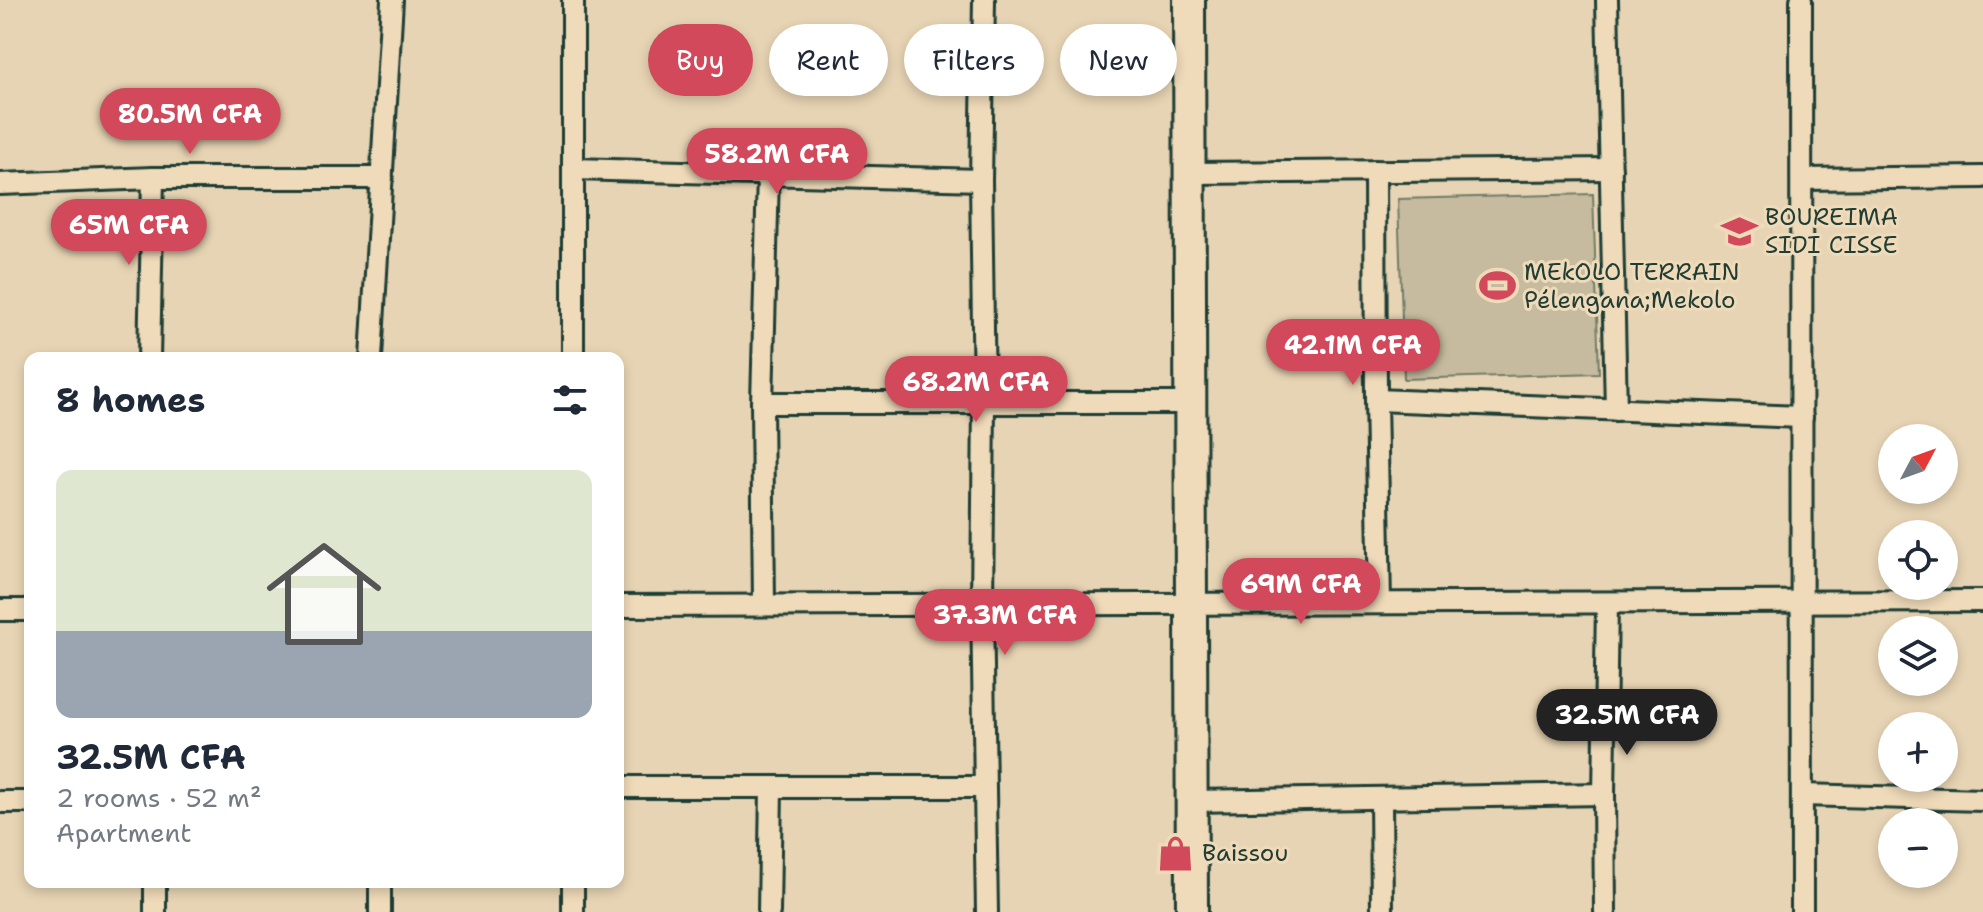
<!DOCTYPE html>
<html lang="en">
<head>
<meta charset="utf-8">
<style>
  :root { --surface:#fff; --page:#f6f6f7; --text:#1f2937; --muted:#747a83; --line:#e0e1e3; --accent:#d1495b }
  body { margin:0; font-family:"Shantell Sans",sans-serif; background:var(--page); color:var(--text); height:100vh; display:flex; flex-direction:column; font-size:30px; white-space:nowrap }
  * { box-sizing:border-box; margin:0 }
  p { font-size:26px; color:var(--muted) }
  .icon { flex:none; width:44px; height:44px; fill:none; stroke:currentColor; stroke-width:2; stroke-linecap:round; stroke-linejoin:round }
  .map { position:relative; flex:1; overflow:hidden }
  .panel { position:absolute; left:24px; top:352px; width:600px; height:536px; display:flex; flex-direction:column; background:var(--surface); border-radius:16px; box-shadow:0 4px 12px #0003 }
  .panel>* { flex:none }
  .hud { position:absolute; left:648px; top:24px; width:760px; height:72px; display:flex; gap:16px }
  .needle { width:52px; rotate:49deg }
  .buttons { position:absolute; left:1878px; top:424px; display:grid; gap:16px }
  .buttons a { display:grid; place-items:center; width:80px; height:80px; border-radius:50%; background:var(--surface); box-shadow:0 4px 12px #0003; font-size:40px }
  .price { position:absolute; translate:-50% -68px; padding:0 18px; border-radius:28px; background:var(--accent); color:#fff; font-size:26px; line-height:52px; filter:drop-shadow(0 2px 4px #0008) }
  .price::after { content:''; position:absolute; left:50%; top:48px; width:24px; height:18px; margin-left:-12px; background:inherit; clip-path:polygon(0 0,100% 0,50% 100%) }
  .price.selected { background:#222; color:#fff }
  ul { padding:0; list-style:none }
  li { display:grid; align-content:center; gap:16px; height:424px; padding:0 32px }
  li+li { border-top:2px solid var(--line) }
  li span { display:grid; place-items:center; height:248px; border-radius:16px; color:#555 }
  li>.icon { margin-inline-start:auto }
  span .icon { width:144px; height:144px; fill:#fffc; stroke-width:1 }
  li b { font-size:34px }
  h2 { display:flex; justify-content:space-between; align-items:center; height:96px; padding:0 32px; font-size:34px }
  .pill { padding:0 28px; border-radius:36px; background:var(--surface); box-shadow:0 4px 12px #0003; font-size:28px; line-height:72px }
  .pill.selected { background:var(--accent); color:#fff }
  .map>svg:first-child { display:block }
  .green { fill:#c6bb9e; stroke:#727c69; stroke-width:2 }
  .lines { fill:none; stroke-linecap:round; stroke-linejoin:round }
  .street-casing { stroke:#1f3d34; stroke-width:26 }
  .secondary-casing { stroke:#1f3d34; stroke-width:36 }
  .street { stroke:#efdab9; stroke-width:20 }
  .secondary { stroke:#efdab9; stroke-width:30 }
  .labels { text-anchor:middle; dominant-baseline:central; stroke-width:6; stroke-linejoin:round; paint-order:stroke }
  .poi-label { font-size:24px; fill:#1f3d34; stroke:#efdab9; text-anchor:start }
</style>
</head>
<body>
<div class="map">
<svg width="1983" height="912" viewBox="0 0 1983 912">
  <rect width="100%" height="100%" fill="#e7d4b4"/>
  <filter id="ink" filterUnits="userSpaceOnUse"><feTurbulence type="fractalNoise" baseFrequency=".0125" numOctaves="2"/><feDisplacementMap in="SourceGraphic" scale="16" xChannelSelector="R" yChannelSelector="G"/><feConvolveMatrix kernelMatrix="1 2 1 2 8 2 1 2 1" color-interpolation-filters="sRGB"/></filter>
  <g filter="url(#ink)">
    <!-- green -->
    <polygon class="green" points="1593,194 1599,373 1404,379 1398,199"/>
    <g class="lines">
      <defs>
        <g id="street">
          <polyline points="984,0 981,180 984,402 982,605 987,912"/>
          <polyline points="1607,0 1616,410"/>
          <polyline points="1801,0 1802,912"/>
          <polyline points="573,169 981,180"/>
          <polyline points="1375,171 1376,400 1380,603"/>
          <polyline points="1190,173 1611,169"/>
          <polyline points="1802,179 1983,177"/>
          <polyline points="0,184 153,178 382,178"/>
          <polyline points="149,358 153,178"/>
          <polyline points="371,358 392,0"/>
          <polyline points="573,358 573,0"/>
          <polyline points="1376,400 1802,417"/>
          <polyline points="762,403 1190,403"/>
          <polyline points="764,605 762,403 768,174"/>
          <polyline points="618,606 1983,601"/>
          <polyline points="0,610 30,610"/>
          <polyline points="618,787 984,787"/>
          <polyline points="1802,795 1983,800"/>
          <polyline points="1381,798 1382,912"/>
          <polyline points="1192,801 1604,794"/>
          <polyline points="0,802 30,802"/>
          <polyline points="155,882 155,912"/>
          <polyline points="380,882 380,912"/>
          <polyline points="573,882 573,912"/>
          <polyline points="769,912 771,788"/>
          <polyline points="1605,912 1604,794 1607,603"/>
        </g>
        <polyline id="secondary" points="1189,0 1192,912"/>
      </defs>
      <!-- street casing -->
      <use href="#street" class="street-casing"/>
      <!-- secondary casing -->
      <use href="#secondary" class="secondary-casing"/>
      <!-- street -->
      <use href="#street" class="street"/>
      <!-- secondary -->
      <use href="#secondary" class="secondary"/>
    </g>
  </g>
  <!-- icons -->
  <defs>
    <symbol id="school-bare" viewBox="-9 -9 18 18"><path d="M0-5L7-2L0 1L-7-2ZM-4 1L0 2.5L4 1V4Q0 6-4 4Z" fill="#d1495b" stroke="#efdab9" stroke-width="2.5" paint-order="stroke"/></symbol>
    <symbol id="stadium-bare" viewBox="-9 -9 18 18"><path d="M0-5a6.5 5 0 1 0 0 10a6.5 5 0 1 0 0-10ZM-3.5-1.8h7v3.6h-7Z" fill="#d1495b" stroke="#efdab9" stroke-width="2.5" paint-order="stroke"/></symbol>
    <symbol id="shop-bare" viewBox="-9 -9 18 18"><path d="M-5-2.5h2.3a2.7 3.5 0 0 1 5.4 0H5L5.5 6h-11ZM-1.5-2.5h3a1.5 2.3 0 0 0-3 0Z" fill="#d1495b" stroke="#efdab9" stroke-width="2.5" paint-order="stroke"/></symbol>
  </defs>
  <g fill-rule="evenodd">
    <use href="#school-bare" x="1714" y="206" width="51" height="51"/>
    <use href="#stadium-bare" x="1472" y="260" width="51" height="51"/>
    <use href="#shop-bare" x="1150" y="828" width="51" height="51"/>
  </g>
  <g class="labels">
    <!-- poi labels -->
    <g class="poi-label">
      <text x="1765" y="217">BOUREIMA<tspan x="1765" dy="28">SIDI CISSE</tspan></text>
      <text x="1524" y="272">MEkOLO TERRAIN<tspan x="1524" dy="28">Pélengana;Mekolo</tspan></text>
      <text x="1202" y="853">Baissou</text>
    </g>
  </g>
</svg>
<div class="buttons">
<a><svg class="needle" viewBox="-14 -14 28 28"><path d="M0-13l5 13h-10z" fill="#e53935"/><path d="M0 13l5-13h-10z" fill="#747a83"/></svg></a>
<a><svg class="icon" aria-label="locate" viewBox="0 0 24 24"><circle cx="12" cy="12" r="6"/><path d="M12 2v4M12 18v4M2 12h4M18 12h4"/></svg></a>
<a><svg class="icon" aria-label="layers" viewBox="0 0 24 24"><path d="M12 4l9 5-9 5-9-5zM3 14l9 5 9-5"/></svg></a>
<a>+</a>
<a>−</a>
</div>
<b class="price" style="left:190px;top:156px">80.5M CFA</b>
<b class="price" style="left:777px;top:196px">58.2M CFA</b>
<b class="price" style="left:129px;top:267px">65M CFA</b>
<b class="price" style="left:1353px;top:387px">42.1M CFA</b>
<b class="price" style="left:976px;top:424px">68.2M CFA</b>
<b class="price" style="left:1301px;top:626px">69M CFA</b>
<b class="price" style="left:1005px;top:657px">37.3M CFA</b>
<b class="price selected" style="left:1627px;top:757px">32.5M CFA</b>
<div class="hud">
<a class="pill selected">Buy</a>
<a class="pill">Rent</a>
<a class="pill">Filters</a>
<a class="pill">New</a>
</div>
<section class="panel">
<h2>8 homes<svg class="icon" aria-label="filters" viewBox="0 0 24 24"><path d="M4 7h16M4 17h16"/><circle cx="9" cy="7" r="2"/><circle cx="15" cy="17" r="2"/></svg></h2>
<ul>
<li><span style="background:linear-gradient(#dfe7d0 65%,#9aa5b1 0)"><svg class="icon" aria-label="home" viewBox="0 0 24 24"><path d="M3 11l9-7 9 7M6 9v11h12V9"/></svg></span><div><b>32.5M CFA</b><p>2 rooms · 52 m²</p><p>Apartment</p></div></li>
</ul>
</section>
</div>
</body>
</html>
